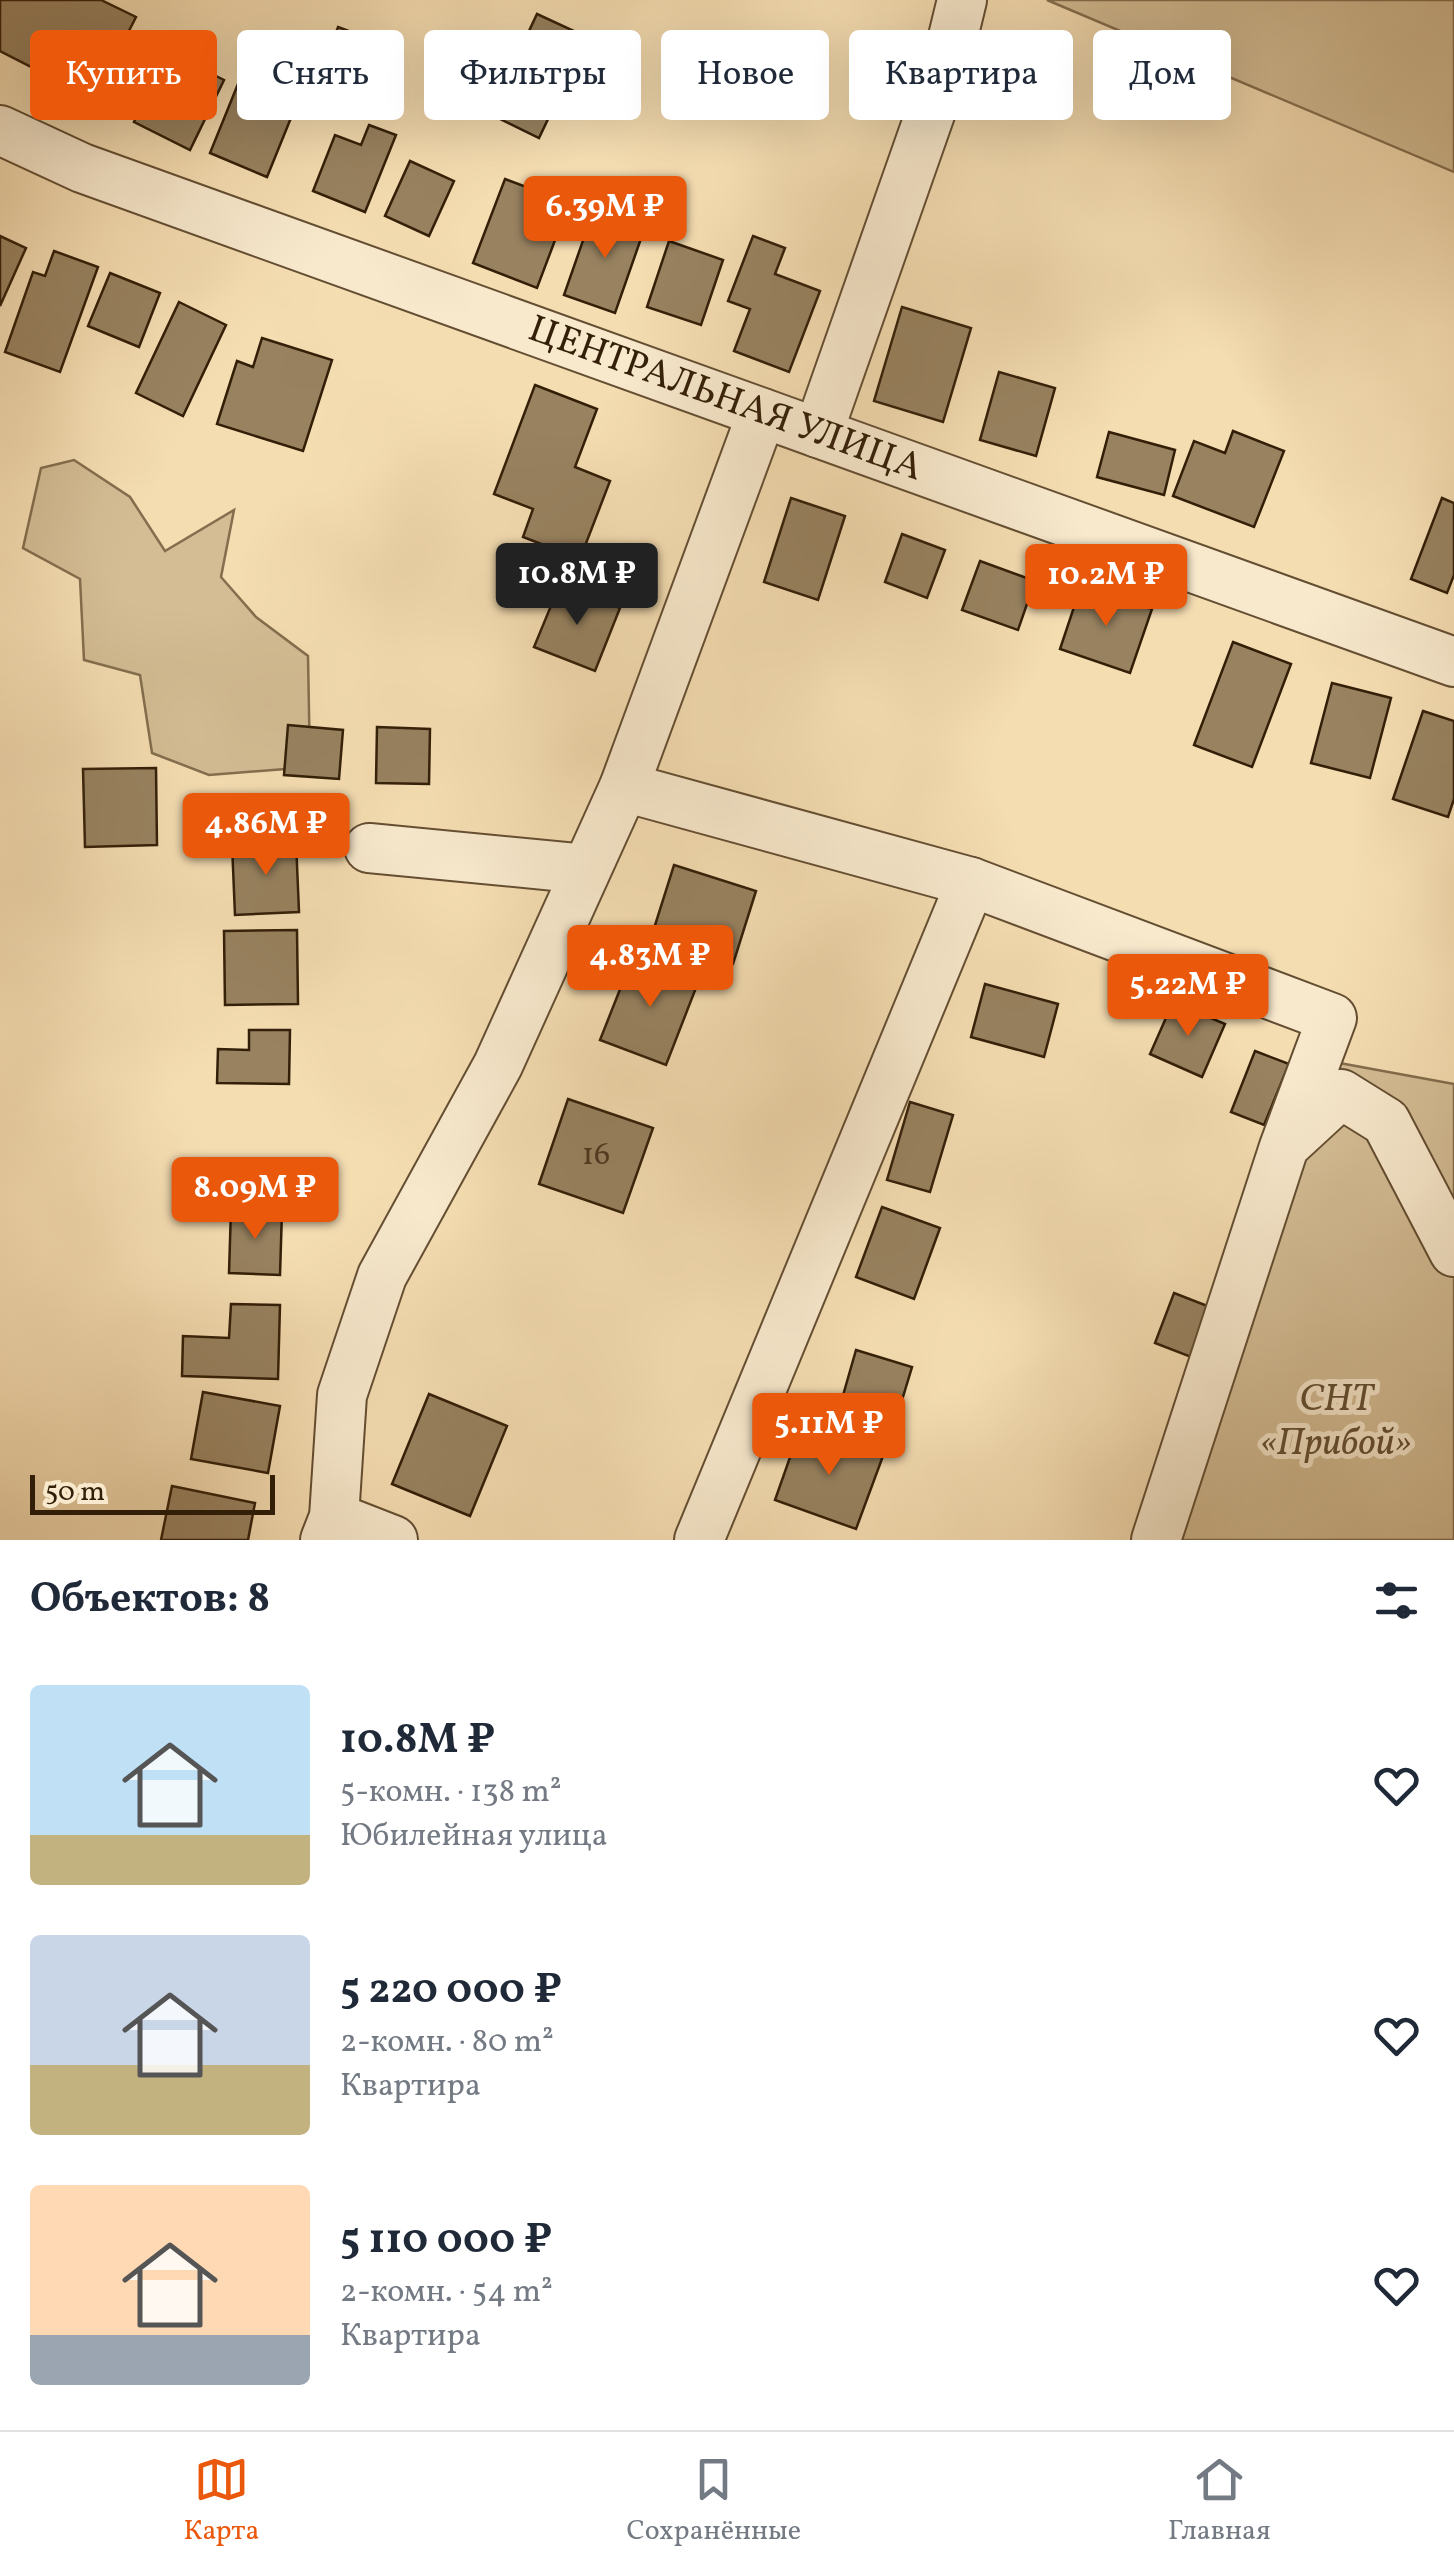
<!DOCTYPE html>
<html lang="ru">
<head>
<meta charset="utf-8">
<style>
  :root { --surface:#fff; --page:#f6f6f7; --text:#1f2937; --muted:#747a83; --line:#e0e1e3; --accent:#ea580c }
  body { margin:0; font-family:Vollkorn,serif; background:var(--page); color:var(--text); height:100vh; display:flex; flex-direction:column; font-size:38px; white-space:nowrap }
  * { box-sizing:border-box; margin:0 }
  p { font-size:32px; color:var(--muted) }
  .icon { flex:none; width:55px; height:55px; fill:none; stroke:currentColor; stroke-width:2; stroke-linecap:round; stroke-linejoin:round }
  .map { position:relative; height:1540px; overflow:hidden }
  .sheet { display:flex; flex-direction:column; background:var(--surface); flex:1 }
  .sheet>* { flex:none }
  .hud { position:absolute; left:30px; top:30px; width:1395px; height:90px; display:flex; gap:20px }
  .scale { position:absolute; left:30px; bottom:25px; width:245px; box-sizing:border-box; padding-left:10px; border:5px solid #331f08; border-top:0; font-size:28px; line-height:35px; white-space:nowrap; color:#331f08; -webkit-text-stroke:8px #f8e9cd; paint-order:stroke }
  .price { position:absolute; translate:-50% -85px; padding:0 22px; border-radius:10px; background:var(--accent); color:#fff; font-size:32px; line-height:65px; filter:drop-shadow(0 2px 5px #0008) }
  .price::after { content:''; position:absolute; left:50%; top:60px; width:30px; height:22px; margin-left:-15px; background:inherit; clip-path:polygon(0 0,100% 0,50% 100%) }
  .price.current { background:#222; color:#fff }
  ul { padding:0; list-style:none }
  li { display:flex; align-items:center; gap:30px; height:250px; padding:0 30px }
  li span { display:grid; place-items:center; flex:none; width:280px; height:200px; border-radius:10px; color:#555 }
  li>.icon { margin-inline-start:auto }
  span .icon { width:120px; height:120px; fill:#fffc; stroke-width:1 }
  li b { font-size:42px }
  h2 { display:flex; justify-content:space-between; align-items:center; height:120px; padding:0 30px; font-size:42px }
  .tag { padding:0 35px; border-radius:10px; background:var(--surface); box-shadow:0 10px 40px #0002; font-size:35px; line-height:90px }
  .tag.current { background:var(--accent); color:#fff }
  .dock { display:flex; justify-content:space-around; align-items:center; height:140px; border-top:2px solid var(--line); background:var(--surface); font-size:28px; color:var(--muted) }
  .dock a { display:grid; justify-items:center; gap:5px }
  .dock .current { color:var(--accent) }
  .map>svg:first-child { display:block }
  .green { fill:#d4bd95; stroke:#846e4e; stroke-width:2.5 }
  .building { fill:#988260; stroke:#331f08; stroke-width:2.5 }
  .lines { fill:none; stroke-linecap:round; stroke-linejoin:round }
  .minor-casing { stroke:#644e32; stroke-width:52 }
  .minor { stroke:#f8e9cd; stroke-width:48 }
  .labels { text-anchor:middle; dominant-baseline:central; stroke-width:10; stroke-linejoin:round; paint-order:stroke }
  .number-label { font-size:32px; fill:#4c381e }
  .street-label { font-size:38px; fill:#331f08; stroke:#f8e9cd }
  .park-label { font-size:38px; font-style:italic; fill:#634e32; stroke:#f8e9cd }
</style>
</head>
<body>
<div class="map">
<svg width="1454" height="1540" viewBox="0 0 1454 1540">
  <rect width="100%" height="100%" fill="#f5ddb2"/>
  <filter id="stains"><feTurbulence type="fractalNoise" baseFrequency=".002" numOctaves="4"/><feColorMatrix values="0 0 0 0 .2 0 0 0 0 .09 0 0 0 0 .02 0 0 0 .5 -.17"/></filter>
  <radialGradient id="worn" r=".72"><stop offset=".6" stop-color="#630" stop-opacity="0"/><stop offset="1" stop-color="#630" stop-opacity=".3"/></radialGradient>
  <!-- green -->
  <g class="green">
    <polygon points="1047,0 1454,0 1454,172"/>
    <polygon points="74,460 130,497 165,551 234,510 221,577 256,617 308,656 310,767 209,775 152,753 140,675 84,660 80,579 23,548 41,468"/>
    <polygon points="1334,1062 1454,1084 1454,1540 1171,1540"/>
  </g>
  <!-- building -->
  <g class="building">
    <polygon points="0,0 101,0 136,17 94,99 0,51"/>
    <polygon points="537,14 587,37 539,138 490,114"/>
    <polygon points="338,27 386,45 359,118 311,100"/>
    <polygon points="168,52 224,80 190,150 134,122"/>
    <polygon points="238,84 295,108 267,177 210,153"/>
    <polygon points="369,125 396,135 365,212 313,191 335,135 361,145"/>
    <polygon points="410,161 454,181 429,236 385,216"/>
    <polygon points="505,179 569,203 537,288 473,263"/>
    <polygon points="594,209 645,227 615,313 564,295"/>
    <polygon points="0,236 26,248 0,306"/>
    <polygon points="753,236 785,248 775,274 820,291 789,372 734,351 750,309 728,301"/>
    <polygon points="669,241 723,260 701,325 647,307"/>
    <polygon points="54,251 98,267 60,372 5,352 33,272 45,276"/>
    <polygon points="110,273 160,293 139,347 88,326"/>
    <polygon points="179,302 226,325 183,416 136,393"/>
    <polygon points="902,307 971,328 943,422 874,401"/>
    <polygon points="262,338 332,360 303,451 217,424 237,361 253,367"/>
    <polygon points="999,372 1055,388 1036,456 980,440"/>
    <polygon points="535,385 597,409 575,467 610,481 580,559 523,537 533,509 494,494"/>
    <polygon points="1233,431 1284,451 1254,527 1173,496 1194,441 1225,453"/>
    <polygon points="1109,432 1175,450 1164,495 1097,477"/>
    <polygon points="791,498 845,516 818,600 764,582"/>
    <polygon points="1442,498 1454,503 1454,575 1447,593 1411,579"/>
    <polygon points="902,534 945,550 927,598 885,582"/>
    <polygon points="980,561 1035,581 1018,630 962,610"/>
    <polygon points="560,584 620,608 595,671 534,647"/>
    <polygon points="1081,586 1152,609 1130,673 1060,649"/>
    <polygon points="1233,642 1291,664 1252,767 1194,745"/>
    <polygon points="1332,683 1391,698 1370,778 1311,763"/>
    <polygon points="1423,711 1454,721 1454,799 1448,817 1393,799"/>
    <polygon points="288,725 343,730 339,779 284,775"/>
    <polygon points="377,727 430,729 429,784 376,783"/>
    <polygon points="156,768 157,845 85,847 83,769"/>
    <polygon points="296,841 299,912 235,915 232,844"/>
    <polygon points="674,865 756,891 733,964 651,938"/>
    <polygon points="297,930 298,1004 225,1005 224,931"/>
    <polygon points="634,954 699,980 666,1065 600,1040"/>
    <polygon points="985,984 1058,1004 1044,1057 971,1037"/>
    <polygon points="1173,1002 1225,1024 1202,1077 1150,1054"/>
    <polygon points="249,1030 290,1030 289,1084 217,1083 218,1049 249,1050"/>
    <polygon points="1255,1051 1289,1064 1264,1125 1231,1112"/>
    <polygon points="568,1099 653,1128 623,1213 539,1184"/>
    <polygon points="910,1102 953,1115 930,1192 887,1180"/>
    <polygon points="882,1207 940,1228 914,1299 856,1277"/>
    <polygon points="231,1209 282,1211 280,1275 229,1273"/>
    <polygon points="1174,1293 1210,1307 1191,1357 1155,1343"/>
    <polygon points="231,1304 280,1305 278,1379 182,1376 183,1336 229,1338"/>
    <polygon points="856,1350 912,1367 893,1430 838,1413"/>
    <polygon points="203,1392 280,1406 268,1473 191,1459"/>
    <polygon points="429,1394 507,1426 470,1516 392,1484"/>
    <polygon points="801,1426 883,1456 856,1529 775,1500"/>
    <polygon points="172,1486 255,1503 248,1540 161,1540"/>
  </g>
  <g class="lines">
    <defs>
      <g id="minor">
        <polyline points="0,130 82,168 1454,662"/>
        <polyline points="818,433 944,74 962,0"/>
        <polyline points="624,787 971,882 1332,1018 1284,1147 1156,1540"/>
        <polyline points="369,848 586,869"/>
        <polyline points="1290,1141 1341,1094 1386,1122 1454,1252"/>
        <polyline points="334,1517 393,1540"/>
        <polyline points="325,1540 334,1517 342,1395 382,1276 498,1065 624,787 762,413"/>
        <polyline points="699,1540 971,882"/>
      </g>
    </defs>
    <!-- minor casing -->
    <use href="#minor" class="minor-casing"/>
    <!-- minor -->
    <use href="#minor" class="minor"/>
  </g>
  <g class="labels">
    <!-- number labels -->
    <g class="number-label">
      <text x="596" y="1156">16</text>
    </g>
    <!-- street labels -->
    <g class="street-label">
      <text transform="translate(725 400) rotate(20)">ЦЕНТРАЛЬНАЯ УЛИЦА</text>
    </g>
    <!-- park labels -->
    <g class="park-label">
      <text x="1336" y="1400">СНТ<tspan x="1336" dy="44">«Прибой»</tspan></text>
    </g>
  </g>
  <rect width="100%" height="100%" filter="url(#stains)"/>
  <rect width="100%" height="100%" fill="url(#worn)"/>
</svg>
<div class="scale">50 m</div>
<b class="price" style="left:605px;top:261px">6.39M ₽</b>
<b class="price current" style="left:577px;top:628px">10.8M ₽</b>
<b class="price" style="left:1106px;top:629px">10.2M ₽</b>
<b class="price" style="left:266px;top:878px">4.86M ₽</b>
<b class="price" style="left:650px;top:1010px">4.83M ₽</b>
<b class="price" style="left:1188px;top:1039px">5.22M ₽</b>
<b class="price" style="left:255px;top:1242px">8.09M ₽</b>
<b class="price" style="left:829px;top:1478px">5.11M ₽</b>
<div class="hud">
<a class="tag current">Купить</a>
<a class="tag">Снять</a>
<a class="tag">Фильтры</a>
<a class="tag">Новое</a>
<a class="tag">Квартира</a>
<a class="tag">Дом</a>
</div>
</div>
<section class="sheet">
<h2>Объектов: 8<svg class="icon" aria-label="filters" viewBox="0 0 24 24"><path d="M4 7h16M4 17h16"/><circle cx="9" cy="7" r="2"/><circle cx="15" cy="17" r="2"/></svg></h2>
<ul>
<li><span style="background:linear-gradient(#bfe0f5 75%,#c2b280 0)"><svg class="icon" aria-label="home" viewBox="0 0 24 24"><path d="M3 11l9-7 9 7M6 9v11h12V9"/></svg></span><div><b>10.8M ₽</b><p>5-комн. · 138 m²</p><p>Юбилейная улица</p></div><svg class="icon" aria-label="heart" viewBox="0 0 24 24"><path d="M12 20l-8-8c-3-5 5-10 8-4 3-6 11-1 8 4z"/></svg></li>
<li><span style="background:linear-gradient(#c9d6e8 65%,#c2b280 0)"><svg class="icon" aria-label="home" viewBox="0 0 24 24"><path d="M3 11l9-7 9 7M6 9v11h12V9"/></svg></span><div><b>5 220 000 ₽</b><p>2-комн. · 80 m²</p><p>Квартира</p></div><svg class="icon" aria-label="heart" viewBox="0 0 24 24"><path d="M12 20l-8-8c-3-5 5-10 8-4 3-6 11-1 8 4z"/></svg></li>
<li><span style="background:linear-gradient(#ffd9b3 75%,#9aa5b1 0)"><svg class="icon" aria-label="home" viewBox="0 0 24 24"><path d="M3 11l9-7 9 7M6 9v11h12V9"/></svg></span><div><b>5 110 000 ₽</b><p>2-комн. · 54 m²</p><p>Квартира</p></div><svg class="icon" aria-label="heart" viewBox="0 0 24 24"><path d="M12 20l-8-8c-3-5 5-10 8-4 3-6 11-1 8 4z"/></svg></li>
</ul>
</section>
<nav class="dock">
<a class="current"><svg class="icon" aria-label="map" viewBox="0 0 24 24"><path d="M3 6l6-2 6 2 6-2v14l-6 2-6-2-6 2zM9 4v14M15 6v14"/></svg>Карта</a>
<a><svg class="icon" aria-label="saved" viewBox="0 0 24 24"><path d="M7 4h10v16l-5-4-5 4z"/></svg>Сохранённые</a>
<a><svg class="icon" aria-label="home" viewBox="0 0 24 24"><path d="M3 11l9-7 9 7M6 9v11h12V9"/></svg>Главная</a>
</nav>
</body>
</html>
